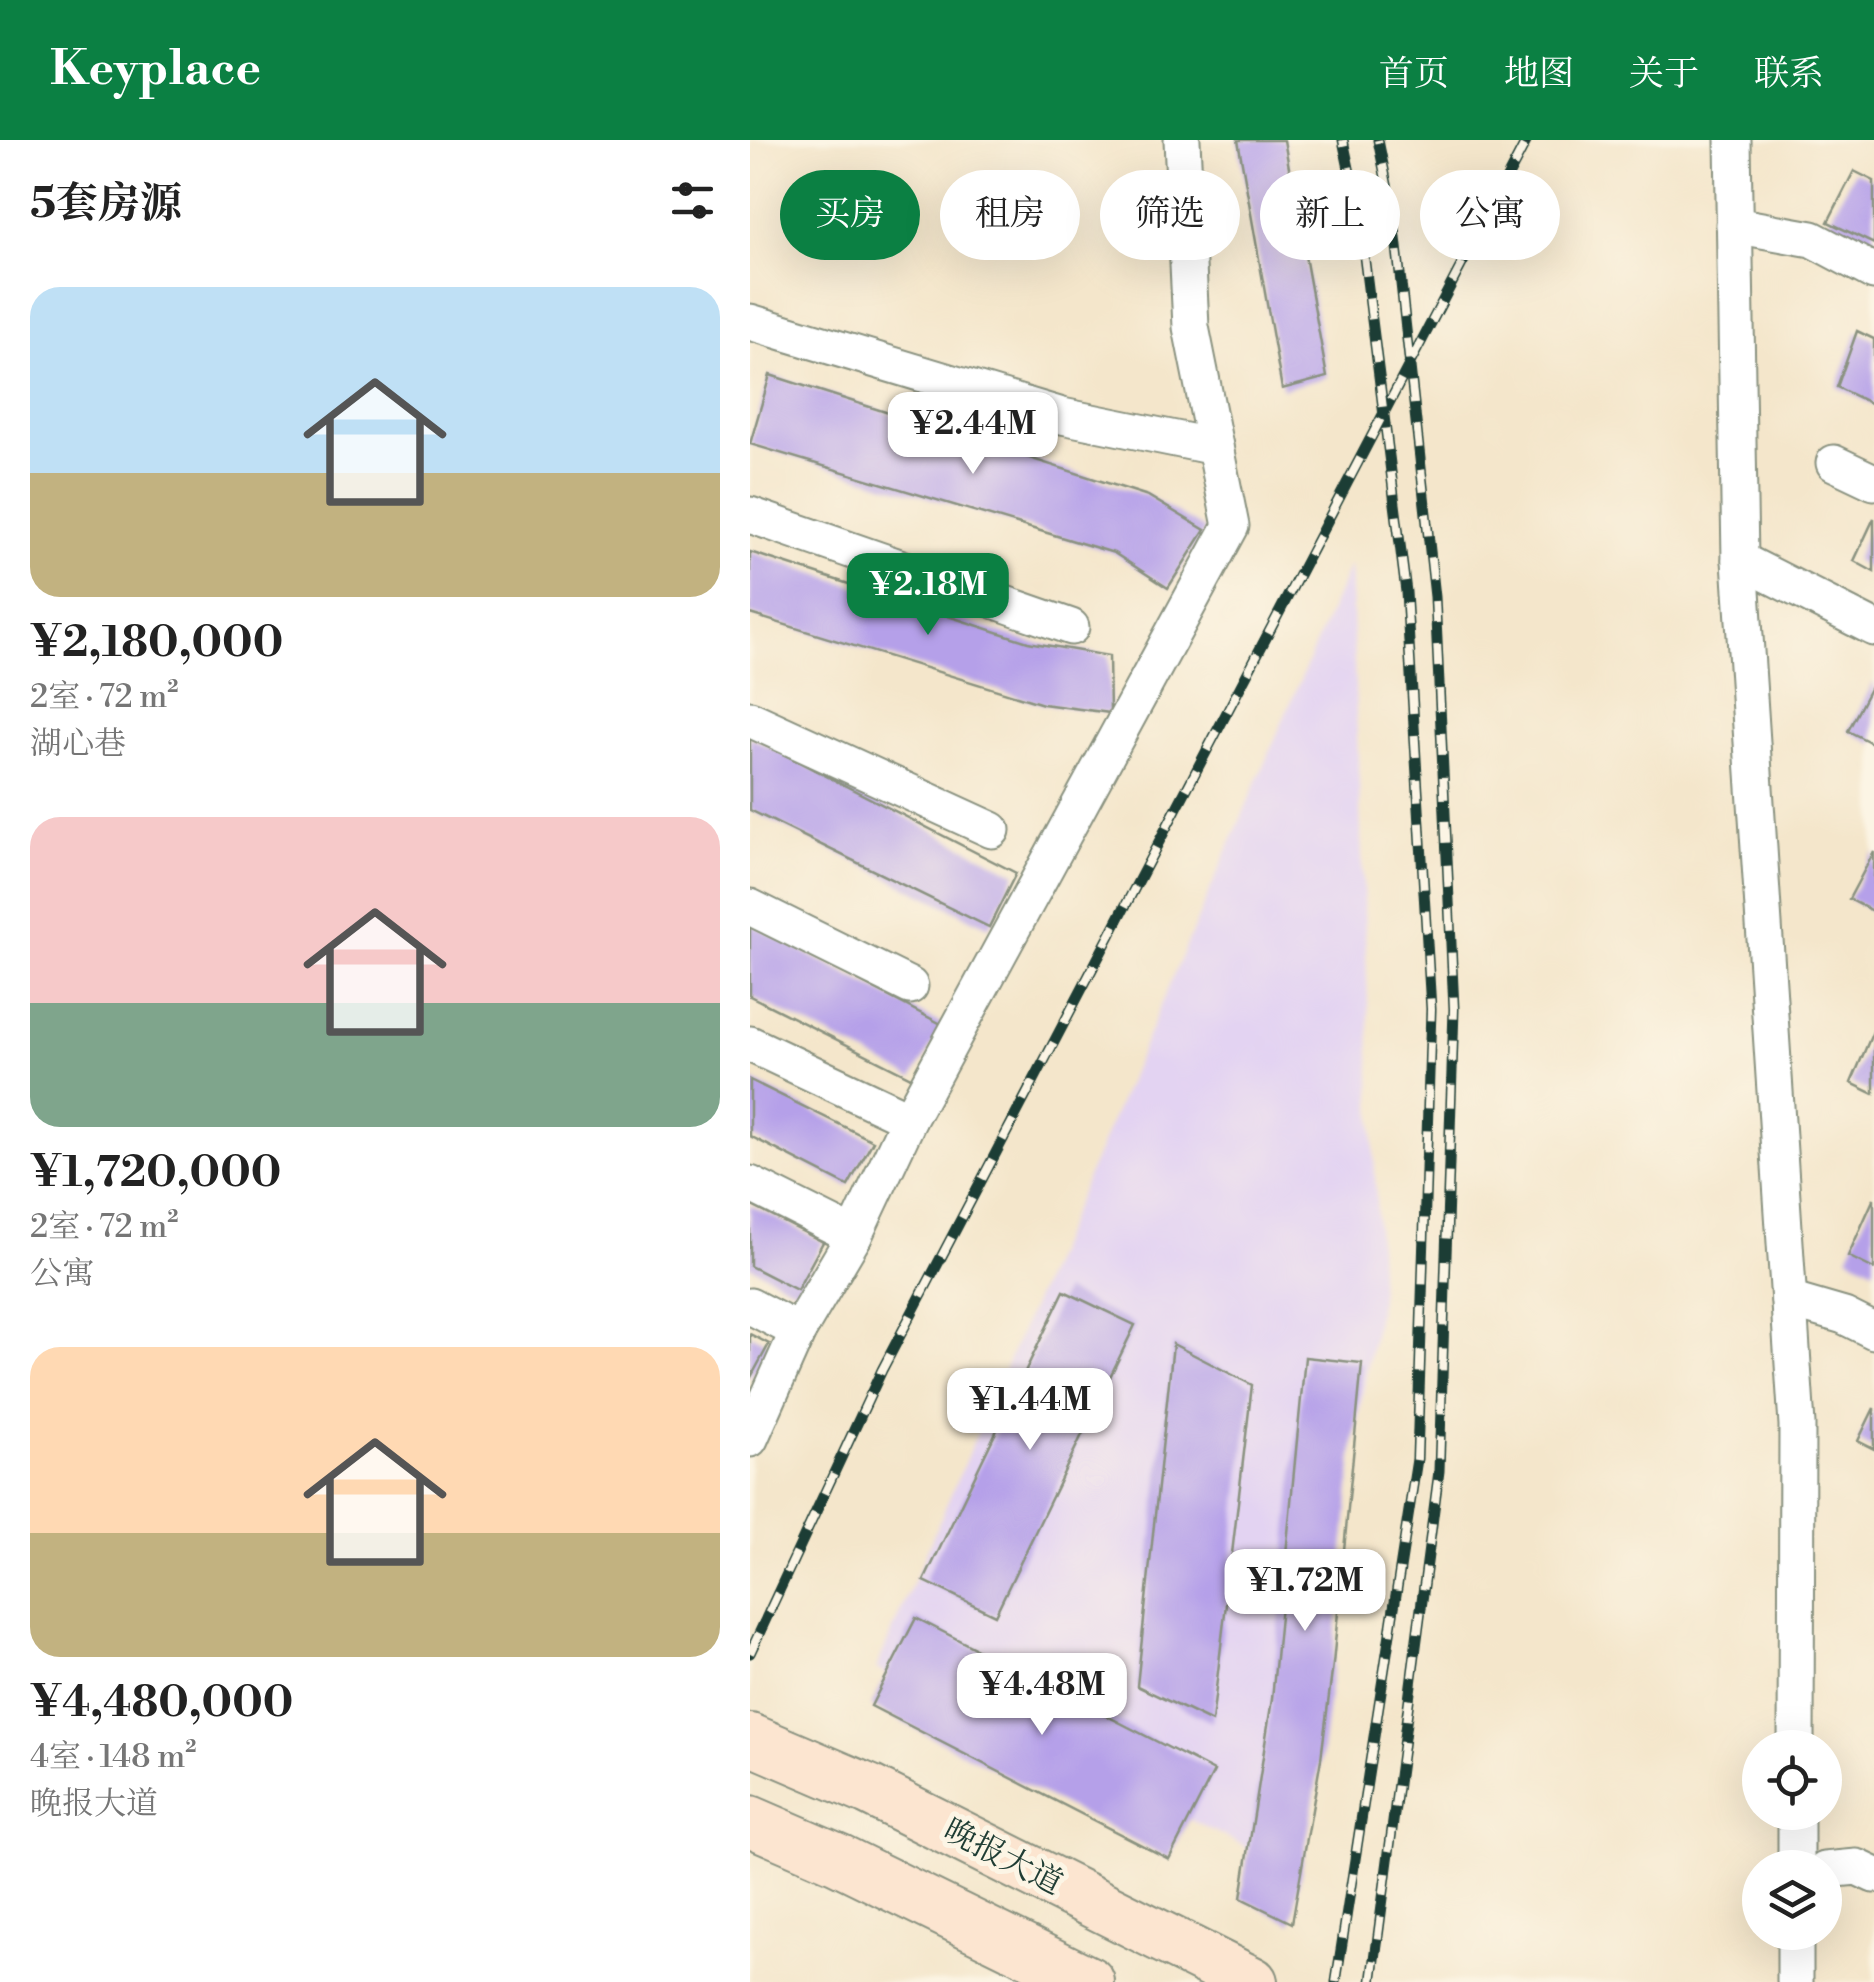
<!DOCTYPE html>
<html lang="zh">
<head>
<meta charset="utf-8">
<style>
  :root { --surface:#fff; --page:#f2f2f2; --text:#222; --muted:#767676; --accent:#0b8043 }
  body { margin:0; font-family:"Libre Bodoni","Noto Serif SC",serif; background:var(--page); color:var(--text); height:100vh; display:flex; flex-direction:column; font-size:38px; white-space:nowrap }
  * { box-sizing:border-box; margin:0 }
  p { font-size:32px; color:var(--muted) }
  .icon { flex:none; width:55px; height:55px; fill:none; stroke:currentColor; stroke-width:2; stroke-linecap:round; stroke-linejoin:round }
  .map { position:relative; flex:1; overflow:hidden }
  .sheet { display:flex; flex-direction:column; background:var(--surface); width:750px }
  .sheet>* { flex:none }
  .hud { position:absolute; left:30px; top:30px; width:942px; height:90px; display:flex; gap:20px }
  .buttons { position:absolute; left:992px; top:1590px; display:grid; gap:20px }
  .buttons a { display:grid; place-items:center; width:100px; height:100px; border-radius:50%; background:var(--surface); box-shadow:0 10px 40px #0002; font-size:50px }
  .price { position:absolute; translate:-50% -85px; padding:0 22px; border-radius:20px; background:#fff; color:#222; font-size:32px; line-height:65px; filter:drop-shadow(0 2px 5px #0008) }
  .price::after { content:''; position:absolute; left:50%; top:60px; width:30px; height:22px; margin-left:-15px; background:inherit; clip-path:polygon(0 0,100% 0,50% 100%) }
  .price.selected { background:var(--accent); color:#fff }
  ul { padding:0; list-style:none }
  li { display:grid; align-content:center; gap:20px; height:530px; padding:0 30px }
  li span { display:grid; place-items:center; height:310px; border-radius:30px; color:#555 }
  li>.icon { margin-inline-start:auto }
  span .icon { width:180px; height:180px; fill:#fffc; stroke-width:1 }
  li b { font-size:42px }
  h2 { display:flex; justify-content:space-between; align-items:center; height:120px; padding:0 30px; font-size:42px }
  .chip { padding:0 35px; border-radius:45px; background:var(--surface); box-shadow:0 10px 40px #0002; font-size:35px; line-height:90px }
  .chip.selected { background:var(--accent); color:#fff }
  header { display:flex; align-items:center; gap:60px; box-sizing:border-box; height:140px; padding:0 50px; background:var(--accent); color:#fff }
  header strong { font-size:48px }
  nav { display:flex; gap:55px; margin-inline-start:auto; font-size:35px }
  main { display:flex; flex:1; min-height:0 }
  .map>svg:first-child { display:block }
  .built { fill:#e3d3f2 }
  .building { fill:#b5a0e9 }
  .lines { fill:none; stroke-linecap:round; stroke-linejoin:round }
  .street-casing { stroke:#8a9280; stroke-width:39 }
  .secondary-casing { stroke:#8a9280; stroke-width:54 }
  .street { stroke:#fff; stroke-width:35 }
  .secondary { stroke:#fce5d0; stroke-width:50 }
  .rail-casing { stroke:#1f3d34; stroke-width:11 }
  .rail { stroke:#fcf5e5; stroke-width:8; stroke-dasharray:22; stroke-linecap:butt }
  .labels { text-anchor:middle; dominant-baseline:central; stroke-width:10; stroke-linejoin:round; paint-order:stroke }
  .street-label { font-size:32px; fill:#1f3d34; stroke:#fcf5e5 }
</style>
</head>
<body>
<header>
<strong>Keyplace</strong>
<nav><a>首页</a><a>地图</a><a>关于</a><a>联系</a></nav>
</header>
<main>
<section class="sheet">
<h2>5套房源<svg class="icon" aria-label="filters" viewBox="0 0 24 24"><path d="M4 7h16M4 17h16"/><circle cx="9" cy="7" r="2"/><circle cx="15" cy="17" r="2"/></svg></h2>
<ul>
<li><span style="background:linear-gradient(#bfe0f5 60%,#c2b280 0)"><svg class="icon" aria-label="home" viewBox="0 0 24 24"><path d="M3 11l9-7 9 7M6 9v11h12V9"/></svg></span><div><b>¥2,180,000</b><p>2室 · 72 m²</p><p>湖心巷</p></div></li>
<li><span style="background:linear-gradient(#f6c9c9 60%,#7fa58c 0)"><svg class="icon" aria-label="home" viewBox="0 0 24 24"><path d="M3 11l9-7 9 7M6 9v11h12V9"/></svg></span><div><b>¥1,720,000</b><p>2室 · 72 m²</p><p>公寓</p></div></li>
<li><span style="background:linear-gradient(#ffd9b3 60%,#c2b280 0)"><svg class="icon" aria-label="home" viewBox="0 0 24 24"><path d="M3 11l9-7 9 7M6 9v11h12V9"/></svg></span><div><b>¥4,480,000</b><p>4室 · 148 m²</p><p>晚报大道</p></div></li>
</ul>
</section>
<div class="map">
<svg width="1124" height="1842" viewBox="0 0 1124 1842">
  <rect width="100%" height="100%" fill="#fcf5e5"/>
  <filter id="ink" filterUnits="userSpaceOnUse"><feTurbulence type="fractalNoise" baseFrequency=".01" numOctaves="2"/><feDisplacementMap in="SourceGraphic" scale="20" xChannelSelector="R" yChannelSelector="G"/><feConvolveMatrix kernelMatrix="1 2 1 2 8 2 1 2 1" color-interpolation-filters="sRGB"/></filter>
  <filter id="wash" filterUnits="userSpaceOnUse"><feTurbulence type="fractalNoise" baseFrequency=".0048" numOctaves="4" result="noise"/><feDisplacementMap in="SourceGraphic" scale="40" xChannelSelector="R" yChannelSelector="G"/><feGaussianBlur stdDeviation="2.25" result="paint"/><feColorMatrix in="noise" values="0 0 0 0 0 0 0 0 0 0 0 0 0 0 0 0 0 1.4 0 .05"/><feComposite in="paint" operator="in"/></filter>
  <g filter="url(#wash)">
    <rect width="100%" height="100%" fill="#f4e6cb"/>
    <!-- built -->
    <polygon class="built" points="600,424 630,1157 528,1722 126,1529"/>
    <g id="blocks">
      <!-- building -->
      <g class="building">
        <polygon points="488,0 534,0 577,237 532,249"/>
        <polygon points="1104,31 1124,41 1124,104 1078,82"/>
        <polygon points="1107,191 1124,199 1124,265 1087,247"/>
        <polygon points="20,235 398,356 455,390 418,448 364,413 0,304"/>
        <polygon points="1124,378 1124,432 1104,421"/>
        <polygon points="0,412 278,502 359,516 360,573 293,564 0,474"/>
        <polygon points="1124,541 1124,604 1098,591"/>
        <polygon points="0,597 266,733 239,787 0,670"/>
        <polygon points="1124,712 1124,772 1099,759"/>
        <polygon points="0,784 193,885 163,938 0,856"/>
        <polygon points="1124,889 1124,954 1101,943"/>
        <polygon points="0,940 123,1001 98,1046 0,996"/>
        <polygon points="1124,1058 1124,1129 1098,1116"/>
        <polygon points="0,1065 73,1102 47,1150 0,1126"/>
        <polygon points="314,1151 385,1185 245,1475 174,1441"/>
        <polygon points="0,1194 19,1204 0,1239"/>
        <polygon points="423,1204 502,1245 462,1582 387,1546"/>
        <polygon points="555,1217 612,1223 583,1524 571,1619 542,1783 491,1758 522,1559"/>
        <polygon points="1124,1268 1124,1309 1108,1301"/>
        <polygon points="166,1478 464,1631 419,1719 121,1566"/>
      </g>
    </g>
  </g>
  <g filter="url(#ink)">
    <use href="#blocks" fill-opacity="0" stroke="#8a9280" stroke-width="2.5"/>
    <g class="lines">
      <defs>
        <g id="street">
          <polyline points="983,0 990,420 1047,1285 1046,1608"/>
          <polyline points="984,85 1062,99 1124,132"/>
          <polyline points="0,182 312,276 465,307"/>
          <polyline points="1084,323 1124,342"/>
          <polyline points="0,375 321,487"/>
          <polyline points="990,420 1124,488"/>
          <polyline points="0,579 242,690"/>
          <polyline points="0,767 160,846"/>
          <polyline points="0,904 159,979"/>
          <polyline points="0,1044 104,1096"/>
          <polyline points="1039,1160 1094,1176 1124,1191"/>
          <polyline points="0,1166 48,1191"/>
          <polyline points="0,1299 48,1191 104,1096 159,979 481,386 441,187 432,0"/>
          <polyline points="1046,1728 1046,1672"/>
          <polyline points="1075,1730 1107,1727 1124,1735"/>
          <polyline points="1045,1842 1045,1792"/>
        </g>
        <g id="secondary">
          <polyline points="0,1599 119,1650 502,1842"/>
          <polyline points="0,1681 88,1719 339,1842"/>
        </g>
      </defs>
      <!-- street casing -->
      <use href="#street" class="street-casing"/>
      <!-- secondary casing -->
      <use href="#secondary" class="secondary-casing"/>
      <!-- street -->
      <use href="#street" class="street"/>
      <!-- secondary -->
      <use href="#secondary" class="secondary"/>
      <defs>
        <g id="rail">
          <polyline points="0,1513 132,1230 777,0"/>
          <polyline points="586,1842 667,1319 681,869 656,452 609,76 593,0"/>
          <polyline points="622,1842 689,1331 704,869 685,457 644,79 628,0"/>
        </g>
      </defs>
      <!-- rail casing -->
      <use href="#rail" class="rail-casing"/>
      <!-- rail -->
      <use href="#rail" class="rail"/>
    </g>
  </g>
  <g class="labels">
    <!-- street labels -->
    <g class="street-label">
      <text transform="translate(253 1717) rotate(27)">晚报大道</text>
    </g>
  </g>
</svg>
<div class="buttons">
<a><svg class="icon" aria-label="locate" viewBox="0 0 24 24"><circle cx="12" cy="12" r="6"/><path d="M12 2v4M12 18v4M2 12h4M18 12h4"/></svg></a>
<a><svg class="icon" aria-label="layers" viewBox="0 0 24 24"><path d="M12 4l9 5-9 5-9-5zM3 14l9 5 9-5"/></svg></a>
</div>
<b class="price" style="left:223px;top:337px">¥2.44M</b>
<b class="price selected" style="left:178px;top:498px">¥2.18M</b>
<b class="price" style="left:280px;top:1313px">¥1.44M</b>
<b class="price" style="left:555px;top:1494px">¥1.72M</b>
<b class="price" style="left:292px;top:1598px">¥4.48M</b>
<div class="hud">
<a class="chip selected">买房</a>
<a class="chip">租房</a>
<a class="chip">筛选</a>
<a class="chip">新上</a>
<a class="chip">公寓</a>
</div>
</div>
</main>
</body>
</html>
